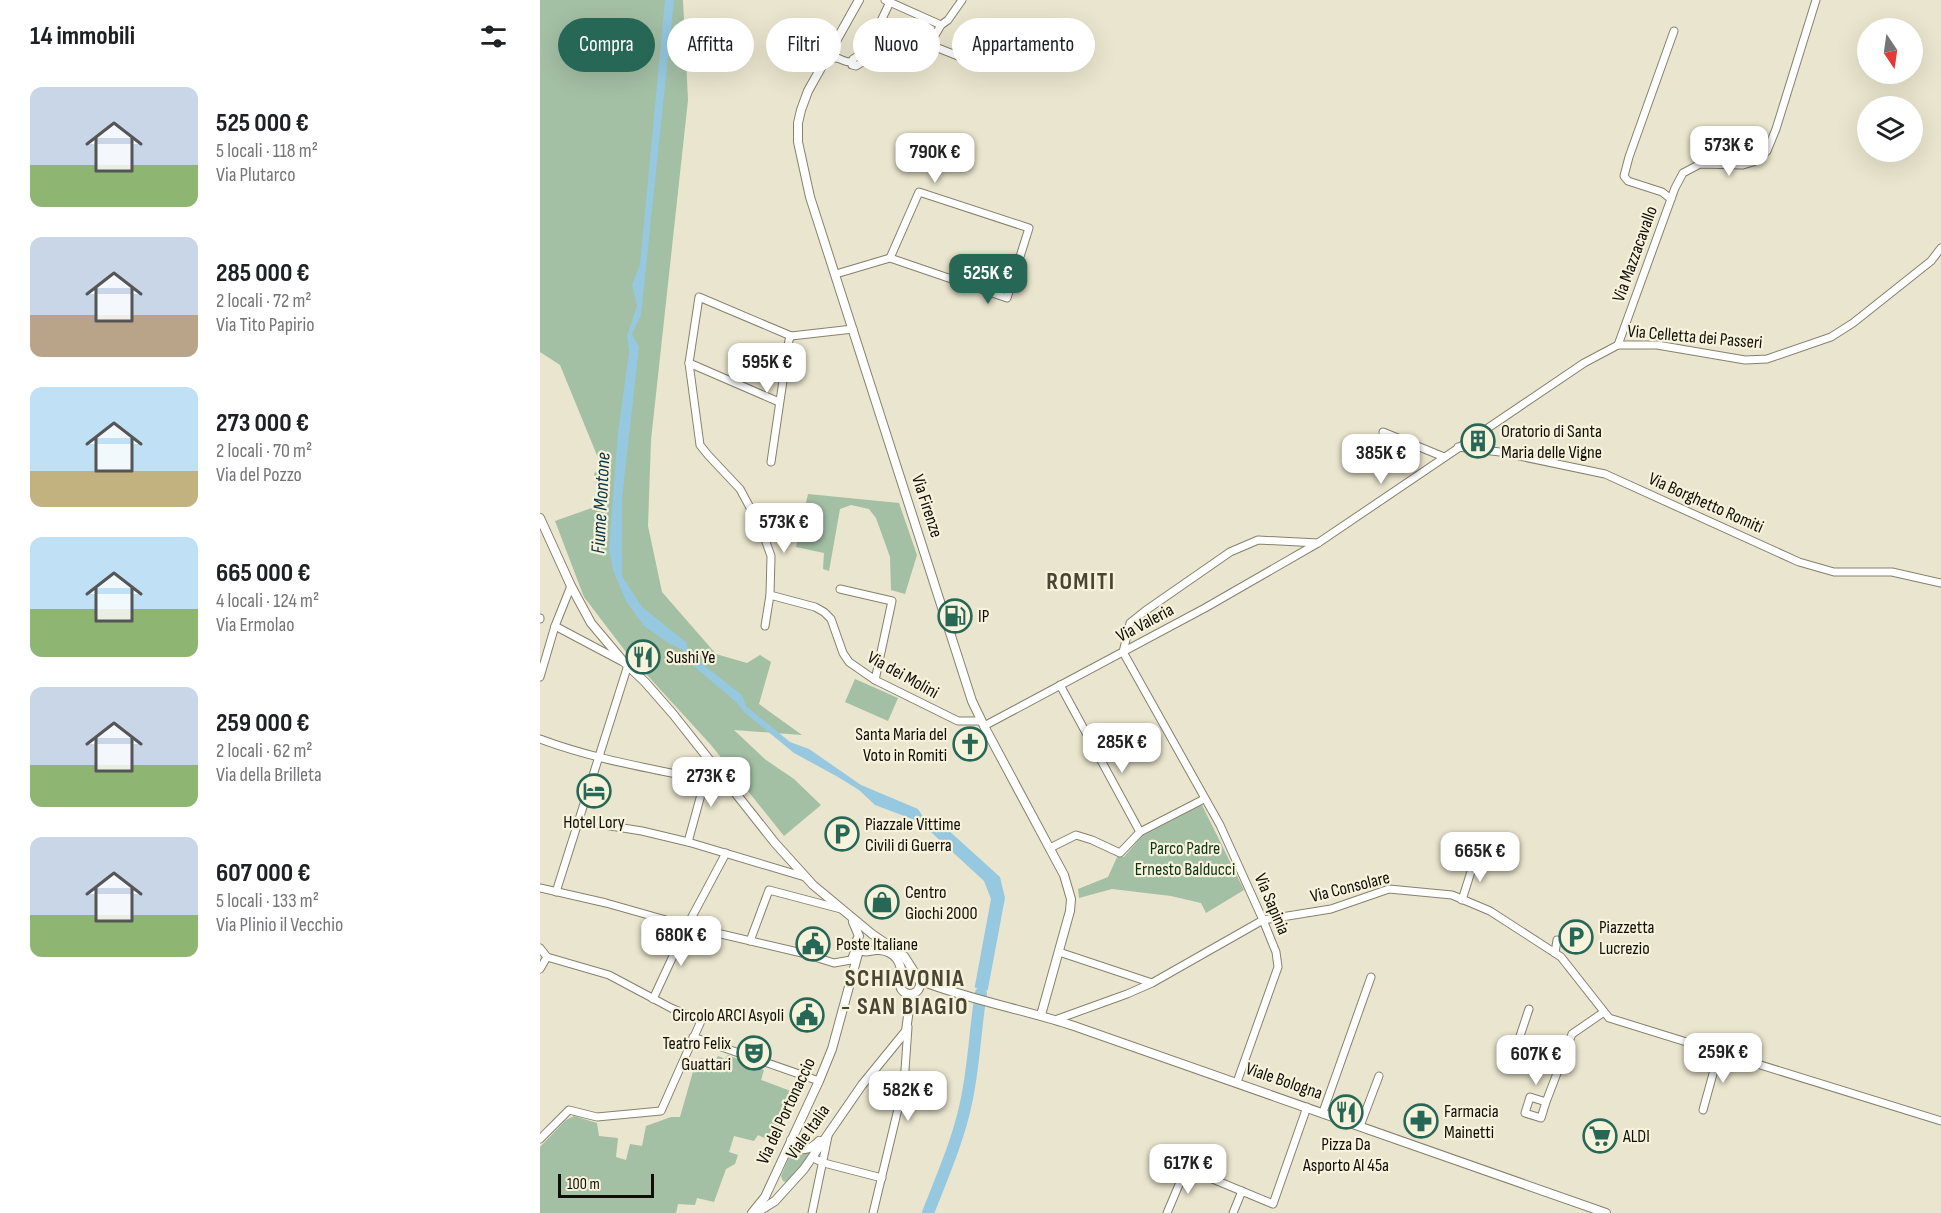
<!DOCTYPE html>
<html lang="it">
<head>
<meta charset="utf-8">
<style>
  :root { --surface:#fff; --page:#f6f6f6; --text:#202124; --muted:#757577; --accent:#266756 }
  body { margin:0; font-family:"Sofia Sans Condensed",sans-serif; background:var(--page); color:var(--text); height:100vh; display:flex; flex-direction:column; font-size:22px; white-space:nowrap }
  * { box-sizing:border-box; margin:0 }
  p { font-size:20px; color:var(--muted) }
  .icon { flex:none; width:33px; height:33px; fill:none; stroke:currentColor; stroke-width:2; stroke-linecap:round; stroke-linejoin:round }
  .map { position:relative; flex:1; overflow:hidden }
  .side { display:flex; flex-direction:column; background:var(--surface); width:540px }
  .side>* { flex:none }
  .top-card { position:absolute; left:18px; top:18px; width:570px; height:54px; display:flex; gap:12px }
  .needle { width:39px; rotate:167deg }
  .buttons { position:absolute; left:1317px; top:18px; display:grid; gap:12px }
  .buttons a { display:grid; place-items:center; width:66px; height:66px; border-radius:50%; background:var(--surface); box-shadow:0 6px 24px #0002; font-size:30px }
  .scale { position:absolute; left:18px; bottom:15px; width:96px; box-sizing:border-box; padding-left:6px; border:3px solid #0f0e07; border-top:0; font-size:16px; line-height:21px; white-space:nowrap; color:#0f0e07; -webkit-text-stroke:4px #f7f2db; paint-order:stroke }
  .price { position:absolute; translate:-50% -51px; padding:0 14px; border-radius:12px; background:#fff; color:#222; font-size:20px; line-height:39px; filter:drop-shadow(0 2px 3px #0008) }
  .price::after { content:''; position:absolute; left:50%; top:36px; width:18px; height:14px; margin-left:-9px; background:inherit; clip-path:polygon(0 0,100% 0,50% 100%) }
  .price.selected { background:var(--accent); color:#fff }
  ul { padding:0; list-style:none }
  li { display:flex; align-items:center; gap:18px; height:150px; padding:0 30px }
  li span { display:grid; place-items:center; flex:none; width:168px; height:120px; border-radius:12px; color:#555 }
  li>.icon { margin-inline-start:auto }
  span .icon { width:72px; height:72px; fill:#fffc; stroke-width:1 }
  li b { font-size:26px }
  h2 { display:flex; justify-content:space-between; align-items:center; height:72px; padding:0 30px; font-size:26px }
  .pill { padding:0 21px; border-radius:27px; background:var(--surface); box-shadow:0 6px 24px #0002; font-size:21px; line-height:54px }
  .pill.selected { background:var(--accent); color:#fff }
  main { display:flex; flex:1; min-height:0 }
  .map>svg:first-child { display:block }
  .green { fill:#a3bfa4 }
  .water { fill:#96c8df }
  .pier { fill:#eae5ce }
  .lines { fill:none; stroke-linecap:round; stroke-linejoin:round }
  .river { stroke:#96c8df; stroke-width:12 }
  .minor-casing { stroke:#86816d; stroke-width:9 }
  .major-casing { stroke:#86816d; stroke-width:10 }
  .minor { stroke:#fff; stroke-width:7 }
  .major { stroke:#fff; stroke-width:8 }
  .labels { text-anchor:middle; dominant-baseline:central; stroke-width:4.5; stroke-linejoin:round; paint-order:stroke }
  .street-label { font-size:18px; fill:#0f0e07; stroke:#f7f2db }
  .poi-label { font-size:18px; fill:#0f0e07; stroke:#f7f2db; text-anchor:start }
  .park-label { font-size:18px; fill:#0b3412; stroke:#f7f2db }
  .water-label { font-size:20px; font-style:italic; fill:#0a3747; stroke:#f7f2db }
  .district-label { font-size:24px; font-weight:bold; letter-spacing:1.5px; fill:#494533; stroke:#f7f2db }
</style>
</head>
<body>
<main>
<section class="side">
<h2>14 immobili<svg class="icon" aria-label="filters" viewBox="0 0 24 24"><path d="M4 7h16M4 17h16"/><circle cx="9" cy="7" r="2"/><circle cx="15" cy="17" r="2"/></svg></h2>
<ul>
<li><span style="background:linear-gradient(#c9d6e8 65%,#8fb573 0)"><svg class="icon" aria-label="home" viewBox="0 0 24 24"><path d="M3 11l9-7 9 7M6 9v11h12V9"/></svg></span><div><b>525 000 €</b><p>5 locali · 118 m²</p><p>Via Plutarco</p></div></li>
<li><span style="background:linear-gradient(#c9d6e8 65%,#b9a48a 0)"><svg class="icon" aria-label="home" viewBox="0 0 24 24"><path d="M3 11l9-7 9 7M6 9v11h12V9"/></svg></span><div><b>285 000 €</b><p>2 locali · 72 m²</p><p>Via Tito Papirio</p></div></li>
<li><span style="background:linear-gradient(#bfe0f5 70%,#c2b280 0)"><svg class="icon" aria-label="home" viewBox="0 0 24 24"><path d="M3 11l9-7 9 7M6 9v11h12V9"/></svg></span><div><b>273 000 €</b><p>2 locali · 70 m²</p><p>Via del Pozzo</p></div></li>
<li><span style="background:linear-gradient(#bfe0f5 60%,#8fb573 0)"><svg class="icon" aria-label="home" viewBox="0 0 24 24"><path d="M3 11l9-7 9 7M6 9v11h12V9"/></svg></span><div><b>665 000 €</b><p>4 locali · 124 m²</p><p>Via Ermolao</p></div></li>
<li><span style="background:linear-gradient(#c9d6e8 65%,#8fb573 0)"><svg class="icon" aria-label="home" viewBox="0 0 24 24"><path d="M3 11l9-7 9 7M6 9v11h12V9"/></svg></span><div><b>259 000 €</b><p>2 locali · 62 m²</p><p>Via della Brilleta</p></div></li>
<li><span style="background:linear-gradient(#c9d6e8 65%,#8fb573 0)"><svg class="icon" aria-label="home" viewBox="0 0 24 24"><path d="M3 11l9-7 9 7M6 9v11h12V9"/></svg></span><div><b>607 000 €</b><p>5 locali · 133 m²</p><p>Via Plinio il Vecchio</p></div></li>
</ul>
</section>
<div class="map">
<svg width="1401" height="1213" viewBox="0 0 1401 1213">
  <rect width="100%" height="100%" fill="#eae5ce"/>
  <!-- green -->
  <g class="green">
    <polygon points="0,0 143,0 148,100 111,440 108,526 122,592 176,654 207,663 220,655 231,662 219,704 262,735 194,730 226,760 254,779 281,805 244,836 171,745 86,652 44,597 15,521 60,505 54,473 63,470 20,365 0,352"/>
    <polygon points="268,494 359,503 377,555 365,594 351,590 350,557 336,518 329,509 311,505 300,509 289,571 283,569 284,553 256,547"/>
    <polygon points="315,679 358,698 348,721 305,702"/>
    <polygon points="662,805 704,890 666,913 661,903 631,896 572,889 539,898 538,889 568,877 578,855 584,857 602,836"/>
    <polygon points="188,1055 224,1070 221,1080 256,1093 233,1142 218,1135 214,1141 194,1136 189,1152 198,1155 195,1164 186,1169 174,1202 157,1198 155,1205 138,1204 136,1213 0,1213 0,1147 26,1120 34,1116 57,1123 59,1136 78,1138 76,1157 86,1160 90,1144 102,1146 106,1126 131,1117 140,1117 156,1061 161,1058 167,1061 169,1057 176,1060 178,1056 185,1059"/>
    <polygon points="253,1148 265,1153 273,1150 251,1179 246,1182 243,1181 241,1176"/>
  </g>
  <!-- water -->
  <polygon class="water" points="125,0 134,0 101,315 92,334 99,347 82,499 82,576 102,607 146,642 149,654 202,695 206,706 250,742 269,749 321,785 378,809 385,820 407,829 460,877 465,898 444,1010 431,1007 451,899 444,881 380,822 335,805 319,790 298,777 254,753 204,712 196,702 143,657 143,650 127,642 104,626 86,601 73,570 69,549 78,432 89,352 87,336 97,306 92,285 100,264"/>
  <!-- pier -->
  <polygon class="pier" points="432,987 451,991 447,1011 428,1007"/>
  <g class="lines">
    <!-- river -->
    <path class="river" d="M388,1213C402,1177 418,1141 426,1103C434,1067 435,1029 441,993"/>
    <defs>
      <g id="minor">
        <polyline points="345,0 401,25"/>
        <polyline points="422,0 408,20 401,25 394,37 393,46 428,60"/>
        <polyline points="324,52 313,59 312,65 316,66 321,63 350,2"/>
        <path d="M286,59C301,55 302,63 312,62"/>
        <polygon points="379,192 489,228 467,298 350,258"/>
        <polyline points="1131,199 1122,192 1088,181 1084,176 1089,157 1134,31"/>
        <polyline points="296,274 350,258"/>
        <polyline points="313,329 251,336 159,297 149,363 160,445 168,455 200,489 221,528 231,556 230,595 275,607 284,612 291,619 303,653 309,662 335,680 418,721 441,721"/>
        <polyline points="1078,345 1135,188 1143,173 1160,164 1203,165 1213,162 1227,151 1236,129 1276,0"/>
        <polyline points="149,363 239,402"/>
        <polyline points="843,432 904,457"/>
        <polyline points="918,447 960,452 1065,474 1259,562 1294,572 1352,572 1401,583"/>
        <polyline points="231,462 249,340 251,336"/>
        <polyline points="300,589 352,601 335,680"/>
        <polyline points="0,619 0,618"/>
        <polyline points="15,626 81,661"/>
        <polyline points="225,626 230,595"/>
        <polyline points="0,677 15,626 31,586"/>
        <polyline points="520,685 600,832 664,799"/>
        <polyline points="444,726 665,608 778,543 1044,363 1078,345 1117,345 1205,360 1227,359 1291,337 1313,323 1391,261 1401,248"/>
        <path d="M0,739C53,759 109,768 165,780"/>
        <polyline points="39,821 102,831 148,842 265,877"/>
        <polyline points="148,842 165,780 173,765"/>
        <polyline points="510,848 536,835 552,840 580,853 600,832"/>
        <polyline points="0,888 66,903 147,926 262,953 294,963 311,960 316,948"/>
        <polyline points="16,892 88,665"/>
        <polyline points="922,900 935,859"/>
        <polyline points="210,941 229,890 301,909"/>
        <polyline points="0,948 7,957 69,975 131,1008 161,1021 121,1111 57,1117 29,1110 0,1139"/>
        <polyline points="519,952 612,983"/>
        <polyline points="1015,953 1017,940"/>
        <polyline points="0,969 7,957"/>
        <polyline points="113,999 147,926 186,853"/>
        <polyline points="989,1009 975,1051 1020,1067"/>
        <polyline points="515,1020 587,994 612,983 723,920 791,909 849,889 912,895 950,911 1015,953 1021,957 1069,1018 1401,1121"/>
        <polyline points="153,1037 279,1081"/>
        <polyline points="697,1082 738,967 736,952 723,920 680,825 583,652 590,623 605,611 690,552 718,540 778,543"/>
        <polyline points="1006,1102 1001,1118 985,1113 990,1097 1006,1102 1032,1034 1064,1012"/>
        <polyline points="1163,1110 1179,1052"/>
        <polyline points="783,1112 831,977"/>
        <polyline points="820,1126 839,1076"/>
        <polyline points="273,1158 284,1163 342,1178"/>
        <polyline points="272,1213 288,1136"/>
        <polyline points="333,1213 364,1084 368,1027"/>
        <polyline points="627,1213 646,1168 733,1204 767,1107"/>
        <polyline points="693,1213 702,1191"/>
      </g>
      <g id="major">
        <polyline points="319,0 268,91 261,110 258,123 258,142 270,197 432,701 444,726 524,875 531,899 530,911 501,1015"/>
        <polyline points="0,518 31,586 51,623 83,661 105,682 133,714 235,843 273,885 332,934 364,956 378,978"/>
        <path d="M313,922L319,936L316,942L319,950C327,954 331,949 339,950C356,951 362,964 362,979"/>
        <circle cx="370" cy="984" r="10"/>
        <path d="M379,980C429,1000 483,1009 534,1026L1066,1213"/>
        <path d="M251,1140L256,1148C266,1151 272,1148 279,1141"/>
        <polyline points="212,1213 225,1197 279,1081 292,1049 319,950"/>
        <polyline points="216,1213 235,1201 264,1169 322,1085 366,1031 371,994"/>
      </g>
    </defs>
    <!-- minor casing -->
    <use href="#minor" class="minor-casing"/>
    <!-- major casing -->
    <use href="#major" class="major-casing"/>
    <!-- minor -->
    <use href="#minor" class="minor"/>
    <!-- major -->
    <use href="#major" class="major"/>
  </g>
  <!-- icons -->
  <defs>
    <symbol id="building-ring" viewBox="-11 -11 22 22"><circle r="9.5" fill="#f7f2db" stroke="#266756" stroke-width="1.5"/><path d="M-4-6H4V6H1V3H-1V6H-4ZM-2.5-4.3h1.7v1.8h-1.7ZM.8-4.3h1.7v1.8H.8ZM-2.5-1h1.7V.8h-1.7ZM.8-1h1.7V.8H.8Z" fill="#266756"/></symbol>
    <symbol id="fuel-ring" viewBox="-11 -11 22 22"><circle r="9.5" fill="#f7f2db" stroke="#266756" stroke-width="1.5"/><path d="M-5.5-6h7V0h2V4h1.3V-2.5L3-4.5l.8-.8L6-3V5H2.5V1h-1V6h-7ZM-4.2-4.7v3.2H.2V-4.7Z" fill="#266756"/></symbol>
    <symbol id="restaurant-ring" viewBox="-11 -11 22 22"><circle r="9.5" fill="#f7f2db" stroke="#266756" stroke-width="1.5"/><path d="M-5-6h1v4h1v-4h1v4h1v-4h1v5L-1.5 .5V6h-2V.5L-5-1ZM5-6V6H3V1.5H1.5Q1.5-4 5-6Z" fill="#266756"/></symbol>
    <symbol id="church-ring" viewBox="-11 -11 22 22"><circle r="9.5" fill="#f7f2db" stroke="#266756" stroke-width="1.5"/><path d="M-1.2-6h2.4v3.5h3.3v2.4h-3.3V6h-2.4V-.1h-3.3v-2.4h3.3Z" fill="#266756"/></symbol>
    <symbol id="hotel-ring" viewBox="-11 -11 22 22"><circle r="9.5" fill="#f7f2db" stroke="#266756" stroke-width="1.5"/><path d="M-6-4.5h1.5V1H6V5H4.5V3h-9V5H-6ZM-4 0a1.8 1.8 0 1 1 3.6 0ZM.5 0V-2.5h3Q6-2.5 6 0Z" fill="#266756"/></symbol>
    <symbol id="parking-ring" viewBox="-11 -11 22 22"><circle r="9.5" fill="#f7f2db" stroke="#266756" stroke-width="1.5"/><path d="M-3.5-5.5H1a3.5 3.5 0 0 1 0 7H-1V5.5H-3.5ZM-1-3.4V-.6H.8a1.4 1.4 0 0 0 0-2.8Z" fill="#266756"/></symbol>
    <symbol id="shop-ring" viewBox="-11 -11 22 22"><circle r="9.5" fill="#f7f2db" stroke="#266756" stroke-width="1.5"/><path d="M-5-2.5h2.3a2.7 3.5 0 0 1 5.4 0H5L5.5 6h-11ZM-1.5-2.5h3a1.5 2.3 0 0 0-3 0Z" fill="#266756"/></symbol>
    <symbol id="civic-ring" viewBox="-11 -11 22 22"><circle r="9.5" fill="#f7f2db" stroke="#266756" stroke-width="1.5"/><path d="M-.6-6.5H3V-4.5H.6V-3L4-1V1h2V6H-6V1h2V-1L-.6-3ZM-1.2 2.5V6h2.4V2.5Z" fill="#266756"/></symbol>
    <symbol id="theatre-ring" viewBox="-11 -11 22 22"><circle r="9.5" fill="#f7f2db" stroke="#266756" stroke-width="1.5"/><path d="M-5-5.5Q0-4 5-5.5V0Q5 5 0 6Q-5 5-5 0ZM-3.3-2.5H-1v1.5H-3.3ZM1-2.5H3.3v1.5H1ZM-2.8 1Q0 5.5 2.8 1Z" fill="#266756"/></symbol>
    <symbol id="pharmacy-ring" viewBox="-11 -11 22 22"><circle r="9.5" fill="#f7f2db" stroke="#266756" stroke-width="1.5"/><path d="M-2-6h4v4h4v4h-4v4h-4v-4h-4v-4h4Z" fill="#266756"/></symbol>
    <symbol id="supermarket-ring" viewBox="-11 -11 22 22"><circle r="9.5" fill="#f7f2db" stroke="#266756" stroke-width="1.5"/><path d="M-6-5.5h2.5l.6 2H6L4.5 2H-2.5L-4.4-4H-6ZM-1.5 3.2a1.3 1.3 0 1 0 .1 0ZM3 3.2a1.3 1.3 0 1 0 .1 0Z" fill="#266756"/></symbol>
  </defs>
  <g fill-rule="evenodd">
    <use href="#building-ring" x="919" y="422" width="38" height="38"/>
    <use href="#fuel-ring" x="396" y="597" width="38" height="38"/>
    <use href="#restaurant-ring" x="84" y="638" width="38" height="38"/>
    <use href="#church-ring" x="411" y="725" width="38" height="38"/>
    <use href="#hotel-ring" x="35" y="772" width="38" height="38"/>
    <use href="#parking-ring" x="283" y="815" width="38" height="38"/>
    <use href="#shop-ring" x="323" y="883" width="38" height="38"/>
    <use href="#parking-ring" x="1017" y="918" width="38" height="38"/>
    <use href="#civic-ring" x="254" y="925" width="38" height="38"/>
    <use href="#civic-ring" x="248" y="996" width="38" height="38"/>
    <use href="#theatre-ring" x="195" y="1034" width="38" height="38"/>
    <use href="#restaurant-ring" x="787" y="1093" width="38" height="38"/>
    <use href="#pharmacy-ring" x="862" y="1102" width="38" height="38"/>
    <use href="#supermarket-ring" x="1041" y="1117" width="38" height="38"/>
  </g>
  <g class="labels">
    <!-- street labels -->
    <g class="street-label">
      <text transform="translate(1095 254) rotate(-70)">Via Mazzacavallo</text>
      <text transform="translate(1155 337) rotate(5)">Via Celletta dei Passeri</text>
      <text transform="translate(1166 503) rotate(24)">Via Borghetto Romiti</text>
      <text transform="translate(387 506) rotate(72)">Via Firenze</text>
      <text transform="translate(605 623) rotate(-28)">Via Valeria</text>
      <text transform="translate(363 675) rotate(29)">Via dei Molini</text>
      <text transform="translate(810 887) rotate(-14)">Via Consolare</text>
      <text transform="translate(732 904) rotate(67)">Via Sapinia</text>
      <text transform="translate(744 1081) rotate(19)">Viale Bologna</text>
      <text transform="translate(246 1111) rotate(-65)">Via del Portonaccio</text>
      <text transform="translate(268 1132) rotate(-55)">Viale Italia</text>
    </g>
    <!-- poi labels -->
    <g class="poi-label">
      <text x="961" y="431">Oratorio di Santa<tspan x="961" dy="21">Maria delle Vigne</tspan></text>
      <text x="438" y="616">IP</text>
      <text x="126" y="657">Sushi Ye</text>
      <text x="407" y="734" text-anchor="end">Santa Maria del<tspan x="407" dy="21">Voto in Romiti</tspan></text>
      <text x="54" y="822" text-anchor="middle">Hotel Lory</text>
      <text x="325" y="824">Piazzale Vittime<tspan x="325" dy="21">Civili di Guerra</tspan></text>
      <text x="365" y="892">Centro<tspan x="365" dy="21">Giochi 2000</tspan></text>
      <text x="1059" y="927">Piazzetta<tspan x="1059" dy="21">Lucrezio</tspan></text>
      <text x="296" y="944">Poste Italiane</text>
      <text x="244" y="1015" text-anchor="end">Circolo ARCI Asyoli</text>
      <text x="191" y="1043" text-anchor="end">Teatro Felix<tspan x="191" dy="21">Guattari</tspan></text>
      <text x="904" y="1111">Farmacia<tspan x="904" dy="21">Mainetti</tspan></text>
      <text x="1083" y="1136">ALDI</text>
      <text x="806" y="1144" text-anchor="middle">Pizza Da<tspan x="806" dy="21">Asporto Al 45a</tspan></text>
    </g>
    <!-- park labels -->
    <g class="park-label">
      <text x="645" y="848">Parco Padre<tspan x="645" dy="21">Ernesto Balducci</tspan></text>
    </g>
    <!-- water labels -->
    <g class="water-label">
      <text transform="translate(61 503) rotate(-87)">Fiume Montone</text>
    </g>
    <!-- district labels -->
    <g class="district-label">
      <text x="541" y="581">ROMITI</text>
      <text x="365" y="978">SCHIAVONIA<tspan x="365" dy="28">- SAN BIAGIO</tspan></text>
    </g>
  </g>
</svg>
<div class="buttons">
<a><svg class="needle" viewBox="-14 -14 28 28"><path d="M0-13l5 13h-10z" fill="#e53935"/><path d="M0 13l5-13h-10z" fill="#757577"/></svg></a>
<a><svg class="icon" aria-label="layers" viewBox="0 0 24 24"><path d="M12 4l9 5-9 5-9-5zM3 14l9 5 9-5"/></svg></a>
</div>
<div class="scale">100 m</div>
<b class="price" style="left:1189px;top:177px">573K €</b>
<b class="price" style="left:395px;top:184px">790K €</b>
<b class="price selected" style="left:448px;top:305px">525K €</b>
<b class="price" style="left:227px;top:394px">595K €</b>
<b class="price" style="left:841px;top:485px">385K €</b>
<b class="price" style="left:244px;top:554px">573K €</b>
<b class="price" style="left:582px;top:774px">285K €</b>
<b class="price" style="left:171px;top:808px">273K €</b>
<b class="price" style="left:940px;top:883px">665K €</b>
<b class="price" style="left:141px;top:967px">680K €</b>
<b class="price" style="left:1183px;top:1084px">259K €</b>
<b class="price" style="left:996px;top:1086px">607K €</b>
<b class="price" style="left:368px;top:1122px">582K €</b>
<b class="price" style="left:648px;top:1195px">617K €</b>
<div class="top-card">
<a class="pill selected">Compra</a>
<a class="pill">Affitta</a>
<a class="pill">Filtri</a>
<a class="pill">Nuovo</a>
<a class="pill">Appartamento</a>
</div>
</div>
</main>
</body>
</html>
